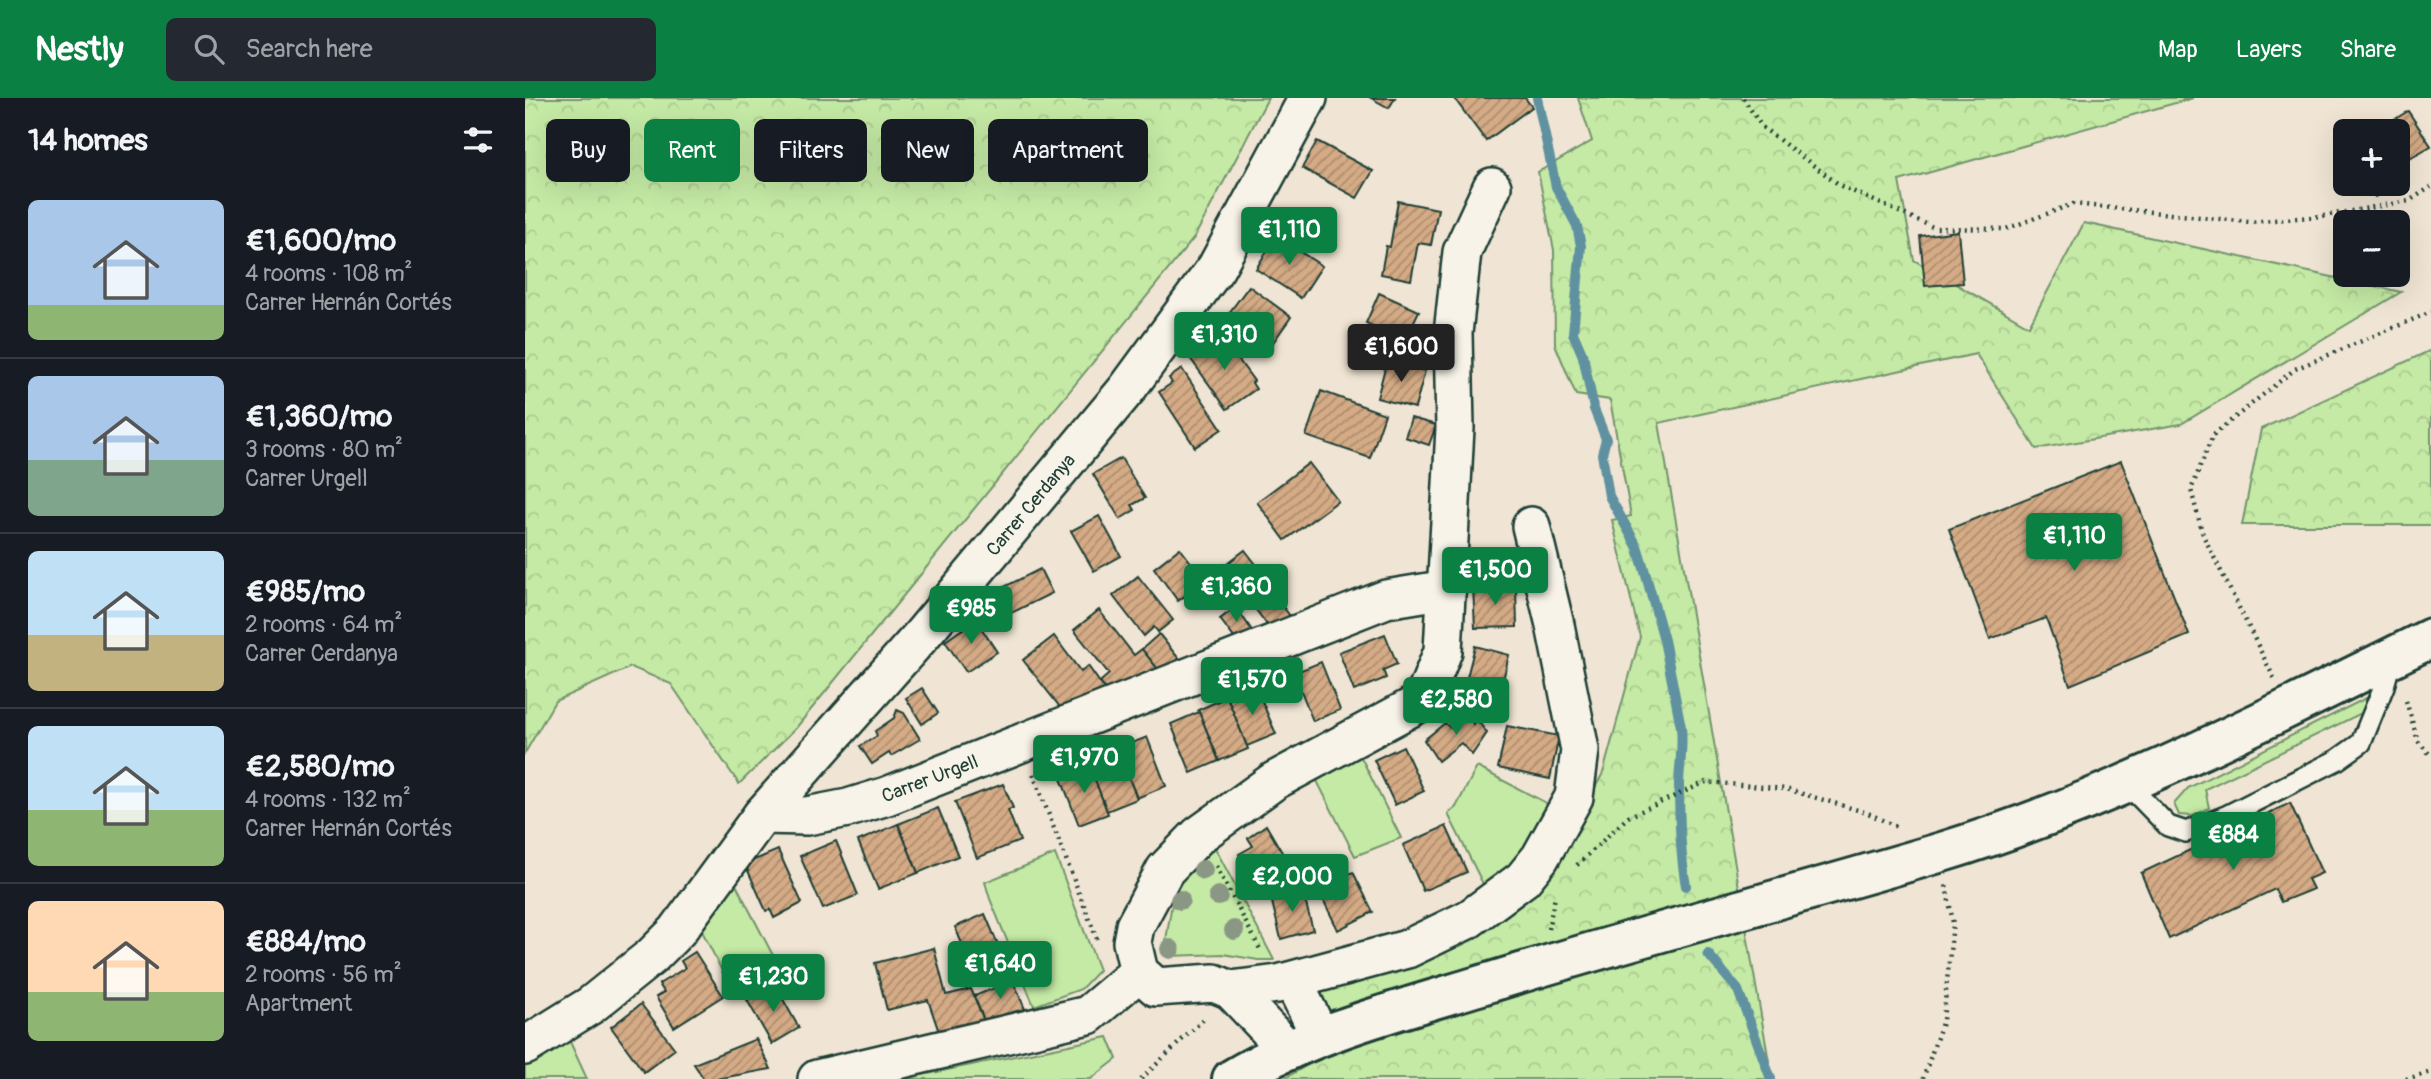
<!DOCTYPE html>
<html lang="en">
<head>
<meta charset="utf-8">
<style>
  :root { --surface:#171b24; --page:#242831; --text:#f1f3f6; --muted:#9ea1a6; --line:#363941; --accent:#0b8043 }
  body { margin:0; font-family:Pangolin,sans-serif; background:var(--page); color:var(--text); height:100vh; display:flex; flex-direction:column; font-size:26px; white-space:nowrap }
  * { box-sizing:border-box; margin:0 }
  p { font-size:23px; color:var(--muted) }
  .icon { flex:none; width:38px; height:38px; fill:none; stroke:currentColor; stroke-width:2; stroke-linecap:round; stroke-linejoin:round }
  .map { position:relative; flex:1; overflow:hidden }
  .sheet { display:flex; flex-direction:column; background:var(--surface); width:525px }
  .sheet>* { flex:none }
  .hud { position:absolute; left:21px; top:21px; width:665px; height:63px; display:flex; gap:14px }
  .fabs { position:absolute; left:1808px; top:21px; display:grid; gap:14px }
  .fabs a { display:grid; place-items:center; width:77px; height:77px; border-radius:10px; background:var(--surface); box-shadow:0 7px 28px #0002; font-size:35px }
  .price { position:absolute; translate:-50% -60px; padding:0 16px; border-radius:7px; background:var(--accent); color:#fff; font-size:23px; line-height:46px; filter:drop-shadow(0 2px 4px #0008) }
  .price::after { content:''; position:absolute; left:50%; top:42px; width:21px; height:16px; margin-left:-10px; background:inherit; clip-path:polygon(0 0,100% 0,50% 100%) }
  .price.selected { background:#222; color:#fff }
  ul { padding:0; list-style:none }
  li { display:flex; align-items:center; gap:21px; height:175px; padding:0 28px }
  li+li { border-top:2px solid var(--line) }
  li span { display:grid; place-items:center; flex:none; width:196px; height:140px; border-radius:10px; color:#555 }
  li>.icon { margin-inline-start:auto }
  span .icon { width:84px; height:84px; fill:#fffc; stroke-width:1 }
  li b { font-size:30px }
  h2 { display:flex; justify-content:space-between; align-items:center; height:84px; padding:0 28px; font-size:30px }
  .tag { padding:0 24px; border-radius:10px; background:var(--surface); box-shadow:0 7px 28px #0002; font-size:24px; line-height:63px }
  .tag.selected { background:var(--accent); color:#fff }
  header { display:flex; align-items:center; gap:42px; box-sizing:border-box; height:98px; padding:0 35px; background:var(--accent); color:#fff }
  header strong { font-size:33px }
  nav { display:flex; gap:38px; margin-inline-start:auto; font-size:24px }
  .search { width:490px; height:63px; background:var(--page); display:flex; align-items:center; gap:18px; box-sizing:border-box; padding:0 24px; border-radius:10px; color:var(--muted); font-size:26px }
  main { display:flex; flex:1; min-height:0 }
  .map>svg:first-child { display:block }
  .grass { fill:#c5eaa5; stroke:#72946c; stroke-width:2 }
  .forest { fill:url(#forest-crowns); stroke:#72946c; stroke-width:2 }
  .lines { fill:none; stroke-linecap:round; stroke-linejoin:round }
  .stream { stroke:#5f91a1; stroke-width:10 }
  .building { fill:url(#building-hatch); stroke:#1f3d34; stroke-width:2 }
  .lane-casing { stroke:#1f3d34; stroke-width:24 }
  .street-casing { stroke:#1f3d34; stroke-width:42 }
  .secondary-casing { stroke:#1f3d34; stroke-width:44 }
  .path { stroke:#1f3d34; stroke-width:4.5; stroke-dasharray:2 5; stroke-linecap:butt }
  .lane { stroke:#f7f3e8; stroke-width:19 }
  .street { stroke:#f7f3e8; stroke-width:37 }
  .secondary { stroke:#f7f3e8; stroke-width:38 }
  .tree { fill:#8b9785 }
  .labels { text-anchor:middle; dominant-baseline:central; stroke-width:7; stroke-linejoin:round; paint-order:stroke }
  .street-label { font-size:19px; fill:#1f3d34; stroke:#f7f3e8 }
</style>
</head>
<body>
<header>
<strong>Nestly</strong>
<div class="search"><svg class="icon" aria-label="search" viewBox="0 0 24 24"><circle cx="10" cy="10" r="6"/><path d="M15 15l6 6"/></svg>Search here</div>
<nav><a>Map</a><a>Layers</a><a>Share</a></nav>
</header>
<main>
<section class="sheet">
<h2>14 homes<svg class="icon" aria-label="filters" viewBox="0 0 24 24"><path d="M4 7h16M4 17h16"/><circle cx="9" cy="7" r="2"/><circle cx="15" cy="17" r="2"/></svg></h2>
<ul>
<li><span style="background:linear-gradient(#a9c7e8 75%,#8fb573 0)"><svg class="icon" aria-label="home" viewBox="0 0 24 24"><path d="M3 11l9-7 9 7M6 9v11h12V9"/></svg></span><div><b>€1,600/mo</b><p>4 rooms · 108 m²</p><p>Carrer Hernán Cortés</p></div></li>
<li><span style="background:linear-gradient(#a9c7e8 60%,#7fa58c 0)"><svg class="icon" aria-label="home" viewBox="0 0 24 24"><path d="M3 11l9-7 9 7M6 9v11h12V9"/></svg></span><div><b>€1,360/mo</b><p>3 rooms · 80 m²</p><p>Carrer Urgell</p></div></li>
<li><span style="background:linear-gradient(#bfe0f5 60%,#c2b280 0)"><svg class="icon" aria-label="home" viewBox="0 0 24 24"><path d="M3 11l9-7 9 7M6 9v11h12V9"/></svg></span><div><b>€985/mo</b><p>2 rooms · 64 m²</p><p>Carrer Cerdanya</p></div></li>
<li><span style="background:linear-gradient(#bfe0f5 60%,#8fb573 0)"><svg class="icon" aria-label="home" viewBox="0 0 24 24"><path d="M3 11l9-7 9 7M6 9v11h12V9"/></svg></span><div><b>€2,580/mo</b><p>4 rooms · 132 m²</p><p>Carrer Hernán Cortés</p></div></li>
<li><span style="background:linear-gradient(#ffd9b3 65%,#8fb573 0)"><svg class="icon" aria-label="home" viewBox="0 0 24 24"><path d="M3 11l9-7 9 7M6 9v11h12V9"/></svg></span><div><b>€884/mo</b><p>2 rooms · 56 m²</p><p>Apartment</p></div></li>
</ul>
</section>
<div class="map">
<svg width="1906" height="981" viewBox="0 0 1906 981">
  <defs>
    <pattern id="forest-crowns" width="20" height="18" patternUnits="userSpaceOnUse" patternTransform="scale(1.75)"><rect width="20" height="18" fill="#c5eaa5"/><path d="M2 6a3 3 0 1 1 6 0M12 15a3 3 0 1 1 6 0" fill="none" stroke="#a9ca8f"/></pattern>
    <pattern id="building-hatch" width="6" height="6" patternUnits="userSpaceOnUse" patternTransform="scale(1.75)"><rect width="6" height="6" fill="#d5ab86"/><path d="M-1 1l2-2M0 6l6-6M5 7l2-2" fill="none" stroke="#ac8c6e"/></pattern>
  </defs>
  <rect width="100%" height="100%" fill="#f0e5d4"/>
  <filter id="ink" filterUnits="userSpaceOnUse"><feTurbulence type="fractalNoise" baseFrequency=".0143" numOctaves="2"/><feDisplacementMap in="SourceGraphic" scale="14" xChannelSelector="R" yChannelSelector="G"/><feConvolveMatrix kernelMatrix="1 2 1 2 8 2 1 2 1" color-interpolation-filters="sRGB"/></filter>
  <g filter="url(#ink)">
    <!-- grass -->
    <g class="grass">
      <polygon points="1841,600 1843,612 1680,691 1684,710 1668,718 1654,717 1649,706 1663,690"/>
      <polygon points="835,657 876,740 830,758 791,681"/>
      <polygon points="952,669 1029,709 1019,731 963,796 923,716 931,709"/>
      <polygon points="688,746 749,862 733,862 698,856 645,858 639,855 646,811 655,781"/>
      <polygon points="530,756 574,872 556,891 509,908 465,801 460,784"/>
      <polygon points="206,777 253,867 202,883 173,825"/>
      <polygon points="41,935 62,981 0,981 0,965"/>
      <polygon points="583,939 592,961 566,981 378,981"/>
    </g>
    <!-- forest -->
    <g class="forest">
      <polygon points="0,0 743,0 669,140 271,630 214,686 146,586 106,569 30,603 0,655"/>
      <polygon points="1053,0 1668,0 1374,83 1389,162 1504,228 1559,125 1876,194 1656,326 1511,351 1451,256 1134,325 1247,981 759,981 789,963 795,938 795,891 1028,766 1078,675 1115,539 1087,422 1106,418 1085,302 1051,297 1030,246 1029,152 1013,74 1067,43"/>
      <polygon points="1906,252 1906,427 1717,427 1736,331"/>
    </g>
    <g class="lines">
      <!-- stream -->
      <g class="stream">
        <path d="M1012,0L1031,89L1052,128L1056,148L1048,235L1058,258L1069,311L1081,341L1077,356L1084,398L1112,448L1118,467L1139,542L1156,629C1158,648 1155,665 1154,684C1154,718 1155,755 1161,788"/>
        <polyline points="1183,856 1213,892 1246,981"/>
      </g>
    </g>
    <!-- building -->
    <g class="building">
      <polygon points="846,0 870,0 864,10"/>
      <polygon points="929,0 1000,0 1007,9 961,43"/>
      <polygon points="1883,13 1906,48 1872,67 1872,33 1851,33"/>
      <polygon points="792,43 848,73 832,100 777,70"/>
      <polygon points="1841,86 1870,86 1871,87 1850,99"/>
      <polygon points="873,103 913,111 906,147 893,145 886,182 856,176 861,148 865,149"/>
      <polygon points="1433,133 1438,185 1400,188 1395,138"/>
      <polygon points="751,138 797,168 776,200 731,171"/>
      <polygon points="724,188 766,219 744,250 716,229 719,226 704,215"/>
      <polygon points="854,195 894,213 878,246 868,241 870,238 841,225"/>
      <polygon points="696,238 729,283 727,285 731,291 702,311 665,260"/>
      <polygon points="862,262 900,273 890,310 852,300"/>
      <polygon points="657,271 697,331 670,349 634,294 647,285 644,280"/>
      <polygon points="796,293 860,316 845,360 781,338"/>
      <polygon points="886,320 911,327 904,347 880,339"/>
      <polygon points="596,360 620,400 607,407 610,412 595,421 568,376"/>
      <polygon points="1596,363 1664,537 1545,587 1521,520 1465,541 1424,431"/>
      <polygon points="784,365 813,403 760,442 732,404"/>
      <polygon points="574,418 596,458 569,473 546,433"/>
      <polygon points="655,450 680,483 653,503 629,470"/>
      <polygon points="720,452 750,491 747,494 765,518 743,528 728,508 725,511 695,471"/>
      <polygon points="515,471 527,495 474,521 463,497"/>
      <polygon points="613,478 648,522 633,534 629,529 619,538 588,498"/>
      <polygon points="991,488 992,529 950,530 948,489"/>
      <polygon points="711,509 728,534 710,541 695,521"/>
      <polygon points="574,512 609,557 617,551 633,571 580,592 575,584 584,576 549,532"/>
      <polygon points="451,522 472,554 441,574 420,543"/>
      <polygon points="634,536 655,562 633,571 617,551"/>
      <polygon points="860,536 872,566 858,572 861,580 829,593 814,554"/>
      <polygon points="529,538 556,574 563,568 580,592 535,609 498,562"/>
      <polygon points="950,548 984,557 974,599 939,591"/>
      <polygon points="796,564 815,612 788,623 769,575"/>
      <polygon points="758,567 762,579 756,582 751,569"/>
      <polygon points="731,589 751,636 722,648 703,601"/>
      <polygon points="397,590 413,615 397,626 381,600"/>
      <polygon points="702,599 723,651 694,663 673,612"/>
      <polygon points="372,612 379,615 395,641 366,658 364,655 347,666 335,648 352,638 350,633 369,620"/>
      <polygon points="674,614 694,663 666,675 646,626"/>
      <polygon points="940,617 945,619 948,626 952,622 962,635 947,657 936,645 913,663 899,642 920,625 925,630"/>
      <polygon points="982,628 1034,638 1025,681 973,670"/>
      <polygon points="622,639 641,688 612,700 592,651"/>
      <polygon points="878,648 899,693 870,707 849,662"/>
      <polygon points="593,652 612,701 582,713 563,664"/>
      <polygon points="564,667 583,716 554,727 535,678"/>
      <polygon points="478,686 488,710 483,712 495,743 452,760 430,704"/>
      <polygon points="1765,705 1797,775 1783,781 1788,791 1756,804 1750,791 1644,841 1616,775"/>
      <polygon points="413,710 433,758 393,775 373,726"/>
      <polygon points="373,726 393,775 353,791 333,743"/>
      <polygon points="741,727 758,756 754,758 762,772 747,781 743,776 730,784 714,756 728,748 723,740"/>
      <polygon points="921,728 942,774 898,793 878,747"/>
      <polygon points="311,743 333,797 298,811 275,758"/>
      <polygon points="253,752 277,805 249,820 245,811 241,813 220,766"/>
      <polygon points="828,774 848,814 813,832 793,791"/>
      <polygon points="777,791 788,832 756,841 746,800"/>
      <polygon points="460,816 486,877 468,885 464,877 452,882 430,829"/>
      <polygon points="409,850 421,897 446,891 459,922 414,934 403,902 362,912 350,865"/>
      <polygon points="170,854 198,898 149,929 131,899 139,894 134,886 160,870 156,863"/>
      <polygon points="488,883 500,911 459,922 449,898"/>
      <polygon points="250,887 274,930 247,946 222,902"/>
      <polygon points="116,906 150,951 119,974 86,929"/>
      <polygon points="231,941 246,971 191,981 179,981 169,966"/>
    </g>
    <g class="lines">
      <defs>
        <polyline id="lane" points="1602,686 1643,728 1661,734 1703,717 1812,662 1836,645 1859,588 1867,559"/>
        <g id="street">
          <polyline points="967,89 937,154 928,235 930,330 918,553 898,603 749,683 674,737 640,772 610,828 607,844 614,874 631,889 689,885 706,892 753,886 882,851 944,821 998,781 1015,760 1049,699 1055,652 1030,527 1006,428"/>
          <polyline points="237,717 282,718 323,710 362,698 861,501 922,491"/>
          <polyline points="768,883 795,938"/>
          <polyline points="706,892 763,952"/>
          <polyline points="0,948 66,907 127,858 152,833 237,717 396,538 602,291 691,170 783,0"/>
          <polyline points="292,981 563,917 614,874"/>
        </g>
        <path id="secondary" d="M707,981C783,936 870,913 953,888C1107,840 1263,800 1417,754C1588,702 1746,618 1906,540"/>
      </defs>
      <!-- lane casing -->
      <use href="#lane" class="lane-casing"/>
      <!-- street casing -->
      <use href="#street" class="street-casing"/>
      <!-- secondary casing -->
      <use href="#secondary" class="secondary-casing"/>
      <!-- path -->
      <g class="path">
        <polyline points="1218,0 1237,29 1316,88 1410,130 1481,131 1548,106 1724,124 1798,118 1884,103 1906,89"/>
        <polyline points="1749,580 1678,437 1666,392 1688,337 1770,271 1906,214"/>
        <polyline points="1881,603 1893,643 1906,658"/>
        <polyline points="508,676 572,841"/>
        <polyline points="1052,767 1103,719 1181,684 1261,691 1343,715 1374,730"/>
        <polyline points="691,768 736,853"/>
        <polyline points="1023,831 1030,799"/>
        <polyline points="616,981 681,919"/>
        <polyline points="1398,981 1418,922 1428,825 1421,787"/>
        <polyline points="1881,981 1906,974"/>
      </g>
      <!-- lane -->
      <use href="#lane" class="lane"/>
      <!-- street -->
      <use href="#street" class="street"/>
      <!-- secondary -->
      <use href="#secondary" class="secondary"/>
    </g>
    <!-- trees -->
    <g class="tree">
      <circle cx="678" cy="772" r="10"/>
      <circle cx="693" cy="798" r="10"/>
      <circle cx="655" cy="802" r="10"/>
      <circle cx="709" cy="832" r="10"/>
      <circle cx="645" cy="851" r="10"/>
    </g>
  </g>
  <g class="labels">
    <!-- street labels -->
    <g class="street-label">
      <text transform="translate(506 407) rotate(-50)">Carrer Cerdanya</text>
      <text transform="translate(405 681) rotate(-21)">Carrer Urgell</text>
    </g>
  </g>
</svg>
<div class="fabs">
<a>+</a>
<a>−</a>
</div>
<b class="price" style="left:764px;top:169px">€1,110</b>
<b class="price" style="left:699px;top:274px">€1,310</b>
<b class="price selected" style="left:876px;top:286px">€1,600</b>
<b class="price" style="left:1549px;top:475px">€1,110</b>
<b class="price" style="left:970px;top:509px">€1,500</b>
<b class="price" style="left:711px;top:526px">€1,360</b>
<b class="price" style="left:446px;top:548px">€985</b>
<b class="price" style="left:727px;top:619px">€1,570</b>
<b class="price" style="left:931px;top:639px">€2,580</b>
<b class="price" style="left:559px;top:697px">€1,970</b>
<b class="price" style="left:1708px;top:774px">€884</b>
<b class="price" style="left:767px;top:816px">€2,000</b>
<b class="price" style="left:475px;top:903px">€1,640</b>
<b class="price" style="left:248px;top:916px">€1,230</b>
<div class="hud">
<a class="tag">Buy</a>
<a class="tag selected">Rent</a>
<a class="tag">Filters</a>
<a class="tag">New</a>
<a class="tag">Apartment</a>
</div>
</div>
</main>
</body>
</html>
